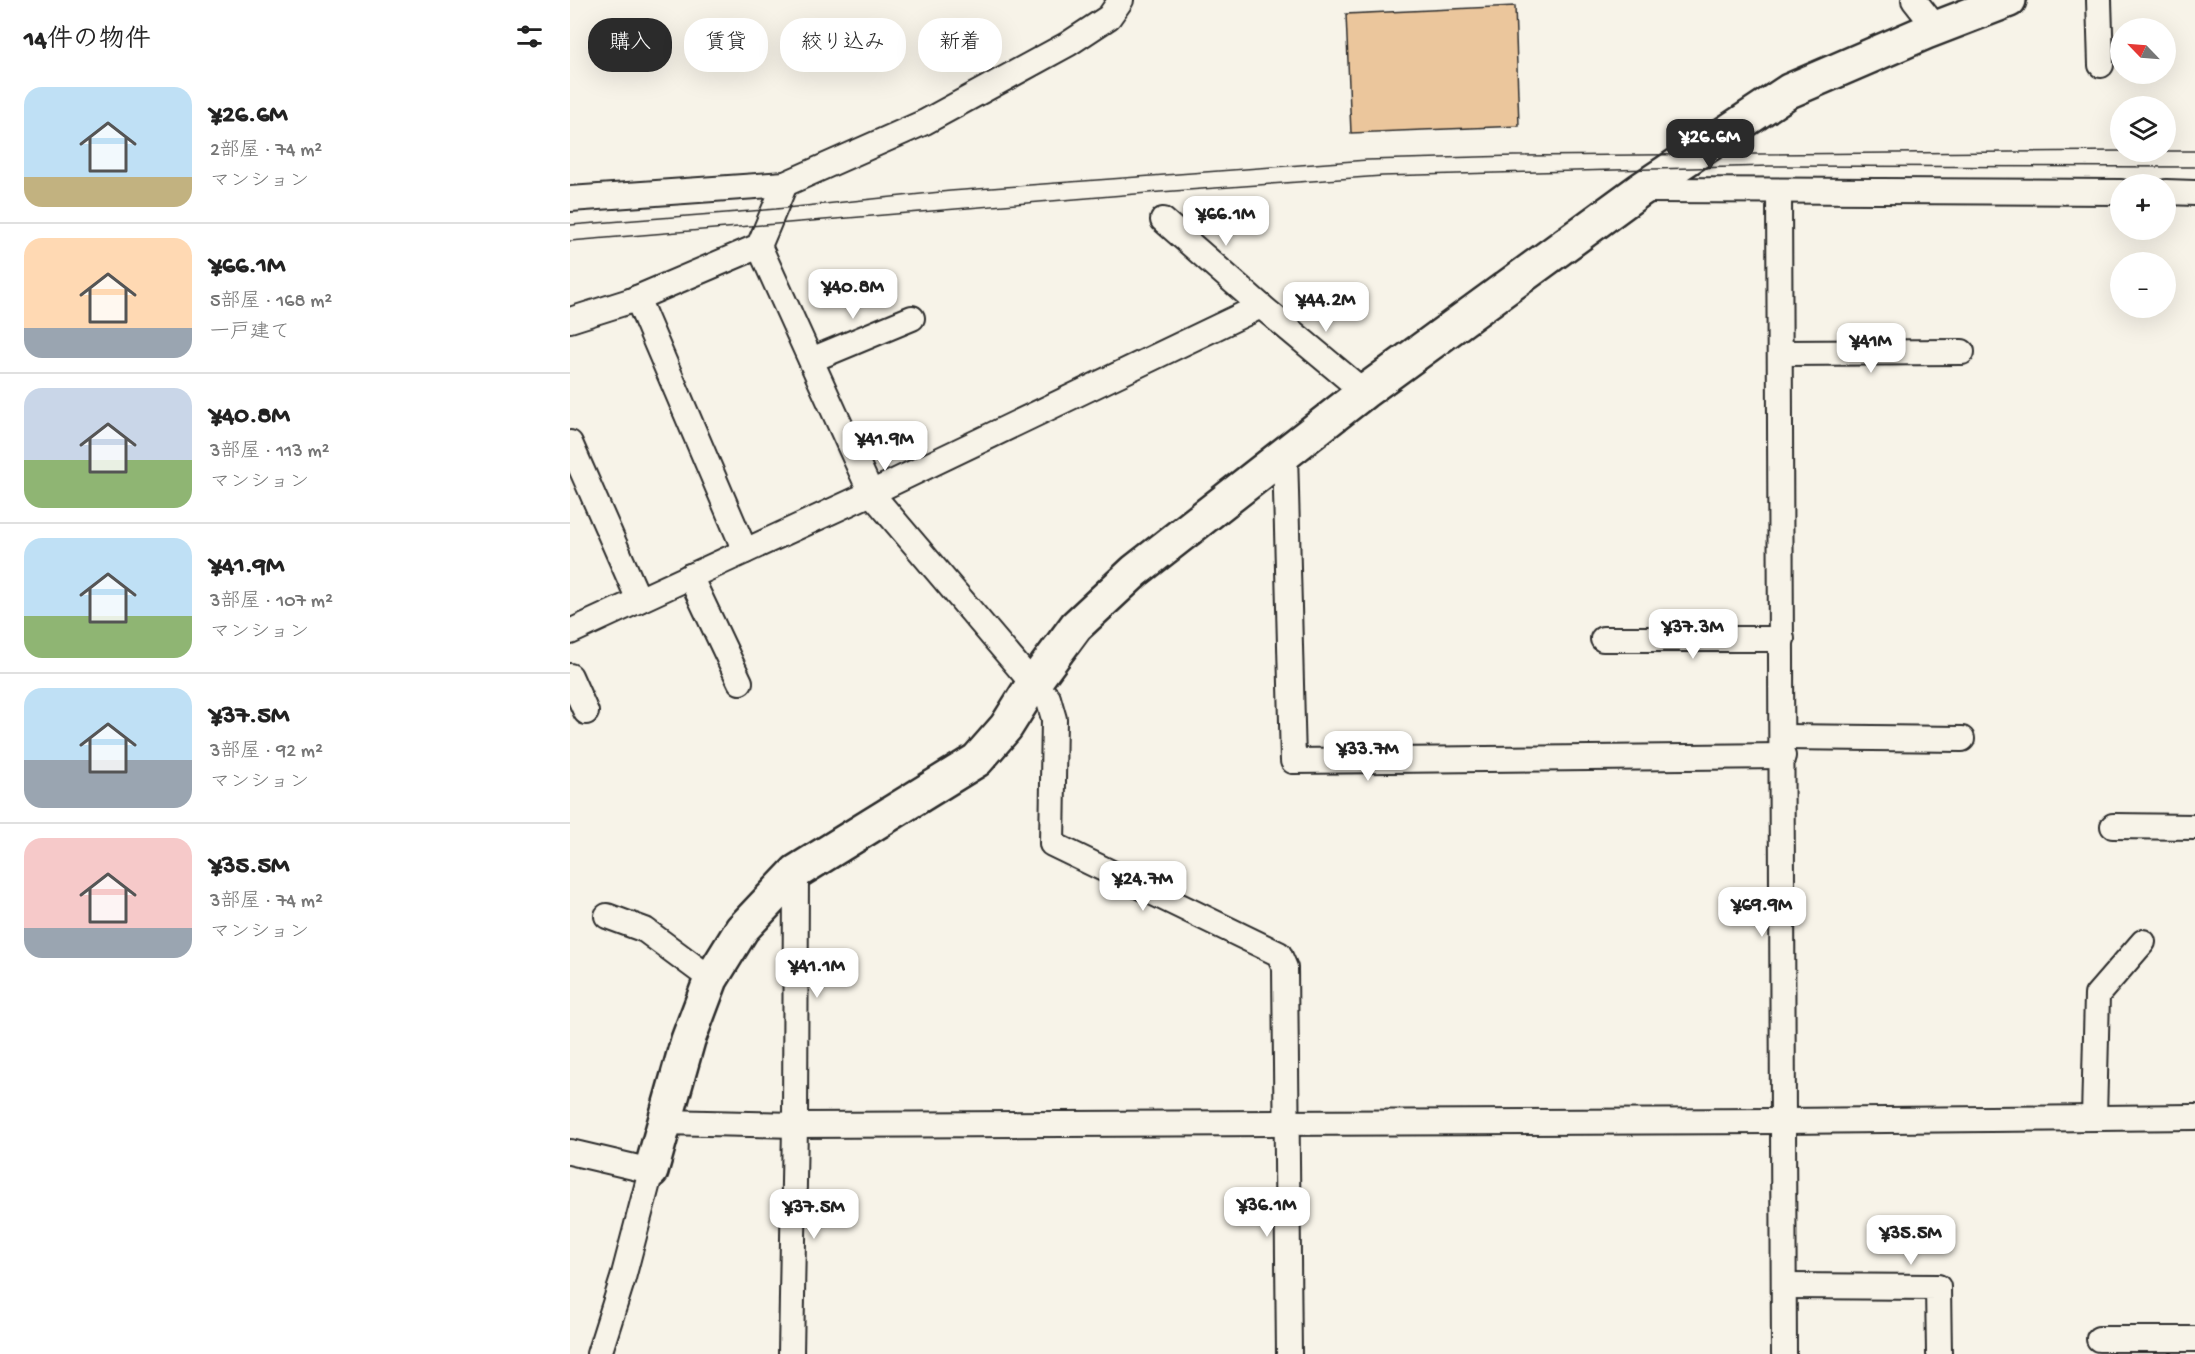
<!DOCTYPE html>
<html lang="ja">
<head>
<meta charset="utf-8">
<style>
  :root { --surface:#fff; --page:#f2f2f2; --text:#222; --muted:#767676; --line:#e0e0e0; --accent:#2b2b2b }
  body { margin:0; font-family:"Gochi Hand","Klee One",sans-serif; background:var(--page); color:var(--text); height:100vh; display:flex; flex-direction:column; font-size:22px; white-space:nowrap }
  * { box-sizing:border-box; margin:0 }
  p { font-size:20px; color:var(--muted) }
  .icon { flex:none; width:33px; height:33px; fill:none; stroke:currentColor; stroke-width:2; stroke-linecap:round; stroke-linejoin:round }
  .map { position:relative; flex:1; overflow:hidden }
  .drawer { display:flex; flex-direction:column; background:var(--surface); width:570px }
  .drawer>* { flex:none }
  .guide { position:absolute; left:18px; top:18px; width:570px; height:54px; display:flex; gap:12px }
  .needle { width:39px; rotate:295deg }
  .tools { position:absolute; left:1540px; top:18px; display:grid; gap:12px }
  .tools a { display:grid; place-items:center; width:66px; height:66px; border-radius:50%; background:var(--surface); box-shadow:0 6px 24px #0002; font-size:30px }
  .price { position:absolute; translate:-50% -51px; padding:0 14px; border-radius:12px; background:#fff; color:#222; font-size:20px; line-height:39px; filter:drop-shadow(0 2px 3px #0008) }
  .price::after { content:''; position:absolute; left:50%; top:36px; width:18px; height:14px; margin-left:-9px; background:inherit; clip-path:polygon(0 0,100% 0,50% 100%) }
  .price.selected { background:var(--accent); color:#fff }
  ul { padding:0; list-style:none }
  li { display:flex; align-items:center; gap:18px; height:150px; padding:0 24px }
  li+li { border-top:2px solid var(--line) }
  li span { display:grid; place-items:center; flex:none; width:168px; height:120px; border-radius:18px; color:#555 }
  li>.icon { margin-inline-start:auto }
  span .icon { width:72px; height:72px; fill:#fffc; stroke-width:1 }
  li b { font-size:26px }
  h2 { display:flex; justify-content:space-between; align-items:center; height:72px; padding:0 24px; font-size:26px }
  .tag { padding:0 21px; border-radius:24px; background:var(--surface); box-shadow:0 6px 24px #0002; font-size:21px; line-height:54px }
  .tag.selected { background:var(--accent); color:#fff }
  main { display:flex; flex:1; min-height:0 }
  .map>svg:first-child { display:block }
  .building { fill:#ebc69c; stroke:#2b2b2b; stroke-width:1.5 }
  .lines { fill:none; stroke-linecap:round; stroke-linejoin:round }
  .street-casing { stroke:#2b2b2b; stroke-width:28 }
  .secondary-casing { stroke:#2b2b2b; stroke-width:38 }
  .street { stroke:#f7f3e8; stroke-width:24 }
  .secondary { stroke:#f7f3e8; stroke-width:33 }
  .tram { stroke:#2b2b2b; stroke-width:1.5 }
</style>
</head>
<body>
<main>
<section class="drawer">
<h2>14件の物件<svg class="icon" aria-label="filters" viewBox="0 0 24 24"><path d="M4 7h16M4 17h16"/><circle cx="9" cy="7" r="2"/><circle cx="15" cy="17" r="2"/></svg></h2>
<ul>
<li><span style="background:linear-gradient(#bfe0f5 75%,#c2b280 0)"><svg class="icon" aria-label="home" viewBox="0 0 24 24"><path d="M3 11l9-7 9 7M6 9v11h12V9"/></svg></span><div><b>¥26.6M</b><p>2部屋 · 74 m²</p><p>マンション</p></div></li>
<li><span style="background:linear-gradient(#ffd9b3 75%,#9aa5b1 0)"><svg class="icon" aria-label="home" viewBox="0 0 24 24"><path d="M3 11l9-7 9 7M6 9v11h12V9"/></svg></span><div><b>¥66.1M</b><p>5部屋 · 168 m²</p><p>一戸建て</p></div></li>
<li><span style="background:linear-gradient(#c9d6e8 60%,#8fb573 0)"><svg class="icon" aria-label="home" viewBox="0 0 24 24"><path d="M3 11l9-7 9 7M6 9v11h12V9"/></svg></span><div><b>¥40.8M</b><p>3部屋 · 113 m²</p><p>マンション</p></div></li>
<li><span style="background:linear-gradient(#bfe0f5 65%,#8fb573 0)"><svg class="icon" aria-label="home" viewBox="0 0 24 24"><path d="M3 11l9-7 9 7M6 9v11h12V9"/></svg></span><div><b>¥41.9M</b><p>3部屋 · 107 m²</p><p>マンション</p></div></li>
<li><span style="background:linear-gradient(#bfe0f5 60%,#9aa5b1 0)"><svg class="icon" aria-label="home" viewBox="0 0 24 24"><path d="M3 11l9-7 9 7M6 9v11h12V9"/></svg></span><div><b>¥37.5M</b><p>3部屋 · 92 m²</p><p>マンション</p></div></li>
<li><span style="background:linear-gradient(#f6c9c9 75%,#9aa5b1 0)"><svg class="icon" aria-label="home" viewBox="0 0 24 24"><path d="M3 11l9-7 9 7M6 9v11h12V9"/></svg></span><div><b>¥35.5M</b><p>3部屋 · 74 m²</p><p>マンション</p></div></li>
</ul>
</section>
<div class="map">
<svg width="1625" height="1354" viewBox="0 0 1625 1354">
  <rect width="100%" height="100%" fill="#f7f3e8"/>
  <filter id="ink" filterUnits="userSpaceOnUse"><feTurbulence type="fractalNoise" baseFrequency=".0167" numOctaves="2"/><feDisplacementMap in="SourceGraphic" scale="12" xChannelSelector="R" yChannelSelector="G"/><feConvolveMatrix kernelMatrix="1 2 1 2 8 2 1 2 1" color-interpolation-filters="sRGB"/></filter>
  <g filter="url(#ink)">
    <!-- building -->
    <polygon class="building" points="945,6 949,126 781,133 776,14"/>
    <g class="lines">
      <defs>
        <g id="street">
          <polyline points="1344,0 1366,28"/>
          <polyline points="1529,0 1531,65"/>
          <polyline points="1070,190 1551,192"/>
          <polyline points="1209,192 1214,1354"/>
          <polyline points="1596,192 1625,193"/>
          <polyline points="0,199 215,184 355,122 498,44 539,17 551,0"/>
          <polyline points="593,220 691,306 794,392"/>
          <polyline points="189,246 301,493 463,684 478,698 484,719 482,844 709,954 715,968 719,1354"/>
          <polyline points="67,298 175,551"/>
          <polyline points="0,320 60,301 189,246 215,184"/>
          <polyline points="1210,353 1392,352"/>
          <polyline points="241,360 342,318"/>
          <polyline points="0,443 69,600"/>
          <polyline points="715,453 723,761 1213,756"/>
          <polyline points="120,576 170,682"/>
          <polyline points="0,632 301,493 691,306"/>
          <polyline points="1033,639 1212,639"/>
          <polyline points="0,676 16,712"/>
          <polyline points="1213,737 1392,739"/>
          <polyline points="1543,826 1625,827"/>
          <polyline points="37,916 75,930 141,979"/>
          <polyline points="1524,1118 1527,995 1573,942"/>
          <polyline points="94,1122 225,1125 1213,1121 1625,1117"/>
          <polyline points="0,1152 81,1171 53,1278 29,1354"/>
          <polyline points="1214,1286 1368,1287 1369,1354"/>
          <polyline points="1529,1339 1625,1339"/>
          <polyline points="221,1354 225,1125 226,872"/>
        </g>
        <polyline id="secondary" points="81,1171 118,1040 141,979 172,929 226,872 407,760 436,727 463,684 506,626 565,571 794,392 1070,190 1219,91 1356,32 1439,0"/>
      </defs>
      <!-- street casing -->
      <use href="#street" class="street-casing"/>
      <!-- secondary casing -->
      <use href="#secondary" class="secondary-casing"/>
      <!-- street -->
      <use href="#street" class="street"/>
      <!-- secondary -->
      <use href="#secondary" class="secondary"/>
      <!-- tram -->
      <g class="tram">
        <polyline points="1596,151 1625,151"/>
        <polyline points="0,225 206,209 380,191 797,160 944,156 1551,151"/>
        <polyline points="0,241 590,192 812,176 1200,166 1625,167"/>
      </g>
    </g>
  </g>
</svg>
<div class="tools">
<a><svg class="needle" viewBox="-14 -14 28 28"><path d="M0-13l5 13h-10z" fill="#e53935"/><path d="M0 13l5-13h-10z" fill="#767676"/></svg></a>
<a><svg class="icon" aria-label="layers" viewBox="0 0 24 24"><path d="M12 4l9 5-9 5-9-5zM3 14l9 5 9-5"/></svg></a>
<a>+</a>
<a>−</a>
</div>
<b class="price selected" style="left:1140px;top:170px">¥26.6M</b>
<b class="price" style="left:656px;top:247px">¥66.1M</b>
<b class="price" style="left:283px;top:320px">¥40.8M</b>
<b class="price" style="left:756px;top:333px">¥44.2M</b>
<b class="price" style="left:1301px;top:374px">¥41M</b>
<b class="price" style="left:315px;top:472px">¥41.9M</b>
<b class="price" style="left:1123px;top:660px">¥37.3M</b>
<b class="price" style="left:798px;top:782px">¥33.7M</b>
<b class="price" style="left:573px;top:912px">¥24.7M</b>
<b class="price" style="left:1192px;top:938px">¥69.9M</b>
<b class="price" style="left:247px;top:999px">¥41.1M</b>
<b class="price" style="left:697px;top:1238px">¥36.1M</b>
<b class="price" style="left:244px;top:1240px">¥37.5M</b>
<b class="price" style="left:1341px;top:1266px">¥35.5M</b>
<div class="guide">
<a class="tag selected">購入</a>
<a class="tag">賃貸</a>
<a class="tag">絞り込み</a>
<a class="tag">新着</a>
</div>
</div>
</main>
</body>
</html>
